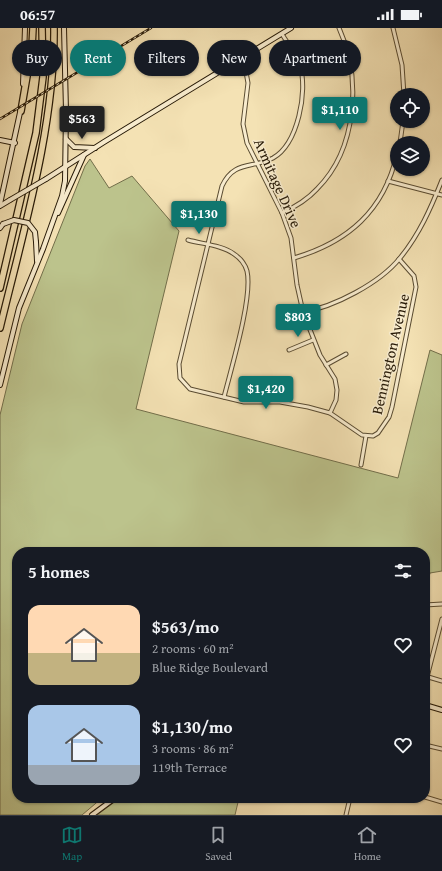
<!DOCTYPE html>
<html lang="en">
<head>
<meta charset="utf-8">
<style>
  :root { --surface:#171b24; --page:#20242c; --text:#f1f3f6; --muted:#9ea1a6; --line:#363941; --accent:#0f766e }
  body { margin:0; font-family:"Gentium Book Plus",serif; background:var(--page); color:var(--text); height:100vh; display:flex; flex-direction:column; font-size:15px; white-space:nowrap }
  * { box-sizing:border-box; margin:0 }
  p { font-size:13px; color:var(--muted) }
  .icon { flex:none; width:22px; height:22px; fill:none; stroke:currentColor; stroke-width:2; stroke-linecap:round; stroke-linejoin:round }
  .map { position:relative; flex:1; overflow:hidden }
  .sheet { position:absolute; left:12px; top:519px; width:418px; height:256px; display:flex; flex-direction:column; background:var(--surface); border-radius:16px; box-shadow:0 1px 3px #0004 }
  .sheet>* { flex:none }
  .banner { position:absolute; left:12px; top:12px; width:418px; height:36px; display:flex; gap:8px }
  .controls { position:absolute; left:390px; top:60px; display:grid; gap:8px }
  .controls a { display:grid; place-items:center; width:40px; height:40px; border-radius:50%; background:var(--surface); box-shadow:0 1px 3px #0004; font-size:20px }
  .price { position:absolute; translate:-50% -34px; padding:0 9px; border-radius:4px; background:var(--accent); color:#fff; font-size:13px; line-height:26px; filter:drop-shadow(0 1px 2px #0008) }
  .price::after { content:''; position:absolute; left:50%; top:24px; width:12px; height:9px; margin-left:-6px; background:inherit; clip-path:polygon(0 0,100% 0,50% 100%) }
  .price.active { background:#222; color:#fff }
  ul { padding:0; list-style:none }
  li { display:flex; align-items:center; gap:12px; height:100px; padding:0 16px }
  li span { display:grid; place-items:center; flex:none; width:112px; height:80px; border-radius:12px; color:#555 }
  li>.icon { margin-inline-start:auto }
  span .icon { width:48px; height:48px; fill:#fffc; stroke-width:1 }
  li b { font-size:17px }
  h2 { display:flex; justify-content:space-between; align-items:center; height:48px; padding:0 16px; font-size:17px }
  .tag { padding:0 14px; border-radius:18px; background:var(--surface); box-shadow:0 1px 3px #0004; font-size:14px; line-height:36px }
  .tag.active { background:var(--accent); color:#fff }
  .status { display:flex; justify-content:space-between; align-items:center; height:28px; padding:0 20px; background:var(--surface); direction:ltr }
  .status svg { height:11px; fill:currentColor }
  .dock { display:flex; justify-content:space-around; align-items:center; height:56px; border-top:1px solid var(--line); background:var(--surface); font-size:11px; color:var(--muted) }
  .dock a { display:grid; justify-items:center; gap:2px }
  .dock .active { color:var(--accent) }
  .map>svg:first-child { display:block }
  .green { fill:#bcc38c; stroke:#726e4a }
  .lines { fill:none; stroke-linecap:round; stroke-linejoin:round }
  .street-casing { stroke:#5a4c32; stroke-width:5 }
  .secondary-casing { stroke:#271a07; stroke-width:6 }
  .highway-casing { stroke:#271a07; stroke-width:8 }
  .street { stroke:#f8ecce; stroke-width:3 }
  .secondary { stroke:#f8ecce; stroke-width:4 }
  .highway { stroke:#f4e2b4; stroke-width:5.5 }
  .rail-casing { stroke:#271a07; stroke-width:2.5 }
  .rail { stroke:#f8ecce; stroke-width:1; stroke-dasharray:3; stroke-linecap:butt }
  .secondary-bridge-casing { stroke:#271a07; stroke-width:6; stroke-linecap:butt }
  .secondary-bridge { stroke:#f8ecce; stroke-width:4 }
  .labels { text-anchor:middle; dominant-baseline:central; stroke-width:3; stroke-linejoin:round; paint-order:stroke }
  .street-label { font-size:15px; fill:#271a07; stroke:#f8ecce }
</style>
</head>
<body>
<div class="status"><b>06:57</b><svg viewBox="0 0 49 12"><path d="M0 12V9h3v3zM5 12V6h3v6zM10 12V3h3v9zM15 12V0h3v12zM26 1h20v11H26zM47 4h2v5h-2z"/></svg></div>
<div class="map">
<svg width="442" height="787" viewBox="0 0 442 787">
  <rect width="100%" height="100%" fill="#f4e2b4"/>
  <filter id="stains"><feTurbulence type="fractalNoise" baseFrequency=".005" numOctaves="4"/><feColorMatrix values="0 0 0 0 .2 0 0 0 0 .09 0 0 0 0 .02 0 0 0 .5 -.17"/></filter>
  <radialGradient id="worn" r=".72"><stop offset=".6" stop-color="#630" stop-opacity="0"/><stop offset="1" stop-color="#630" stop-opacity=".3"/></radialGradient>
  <!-- green -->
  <g class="green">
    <polygon points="90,131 109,160 132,148 179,203 136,381 398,450 430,322 442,327 442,543 430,545 425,564 425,524 17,524 17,770 102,770 82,787 0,787 0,387 22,296 85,138"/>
    <polygon points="120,770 239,770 235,787 97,787"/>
  </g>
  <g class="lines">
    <defs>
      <g id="street">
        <polyline points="393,0 402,37 404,67"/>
        <path d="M282,6C288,16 296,26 300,38C308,63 298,116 273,130C252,141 234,132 222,158L179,336L180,350L190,361L244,374H280L308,379L330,385L362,407L373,408L378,405L389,389L392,379L416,259L414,248L399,231"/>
        <polyline points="241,31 246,44 248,55 243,96 247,115 282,185 291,210 297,257 303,284 320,327 335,351 337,362 336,372 330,385"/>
        <polyline points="400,115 403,93"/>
        <polyline points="388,153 442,167"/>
        <path d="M282,185C295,179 307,172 317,161C357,121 362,50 339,0"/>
        <path d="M188,212C202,216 222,217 234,226C240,230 245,236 247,243C253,269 231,341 224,369"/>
        <path d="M294,230C348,214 384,183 397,126"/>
        <path d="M303,284C334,279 380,255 400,230C419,207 431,180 442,152"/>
        <polyline points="289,322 313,312"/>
        <polyline points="326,337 346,326"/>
        <polyline points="361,437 366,408"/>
        <polyline points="425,577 442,576"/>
        <polyline points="425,648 442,653"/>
        <polyline points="427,649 442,591"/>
        <polyline points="425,717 442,721"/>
        <polyline points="425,769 442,774"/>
        <polyline points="346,787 350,770"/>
      </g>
      <g id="secondary">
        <polyline points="23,56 25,0"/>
        <polyline points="66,111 74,119 95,120"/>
        <polyline points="0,112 15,115"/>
        <polyline points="46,151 104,114 291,0"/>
        <polyline points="0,176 21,80"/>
        <polyline points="0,178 10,172"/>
        <polyline points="58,185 84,127"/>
        <polyline points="0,200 3,196"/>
        <polyline points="36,214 37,233"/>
        <polyline points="0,357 19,280 43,221 62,168 65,153 66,83 64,0"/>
        <polyline points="425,677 442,682"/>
        <polyline points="92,787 115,770"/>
      </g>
      <g id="highway">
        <polyline points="21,83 32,19 33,0"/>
        <polyline points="0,260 36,105 43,49 42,0"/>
        <path d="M0,300C23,204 55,99 54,0"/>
      </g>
    </defs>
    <!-- street casing -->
    <use href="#street" class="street-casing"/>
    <!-- secondary casing -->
    <use href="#secondary" class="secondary-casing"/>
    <!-- highway casing -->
    <use href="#highway" class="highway-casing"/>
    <!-- street -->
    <use href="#street" class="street"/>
    <!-- secondary -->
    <use href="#secondary" class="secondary"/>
    <!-- highway -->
    <use href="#highway" class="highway"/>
    <defs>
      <polyline id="rail" points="0,91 151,0"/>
    </defs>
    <!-- rail casing -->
    <use href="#rail" class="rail-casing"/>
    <!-- rail -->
    <use href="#rail" class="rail"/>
    <defs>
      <g id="secondary-bridge">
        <polyline points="10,172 46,151"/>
        <polyline points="3,196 14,192 28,195 35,204 36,214"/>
      </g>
    </defs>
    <!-- secondary-bridge casing -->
    <use href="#secondary-bridge" class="secondary-bridge-casing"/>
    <!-- secondary-bridge -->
    <use href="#secondary-bridge" class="secondary-bridge"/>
  </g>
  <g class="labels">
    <!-- street labels -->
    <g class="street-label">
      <text transform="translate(278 155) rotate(66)">Armitage Drive</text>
      <text transform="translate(390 326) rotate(-77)">Bennington Avenue</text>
    </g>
  </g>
  <rect width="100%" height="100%" filter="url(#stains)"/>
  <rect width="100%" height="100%" fill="url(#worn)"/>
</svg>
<div class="controls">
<a><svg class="icon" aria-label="locate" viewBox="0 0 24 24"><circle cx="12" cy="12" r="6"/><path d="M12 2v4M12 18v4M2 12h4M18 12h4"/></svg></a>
<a><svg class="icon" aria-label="layers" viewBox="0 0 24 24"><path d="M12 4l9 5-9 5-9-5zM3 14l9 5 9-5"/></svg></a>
</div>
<b class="price" style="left:340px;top:103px">$1,110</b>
<b class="price active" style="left:82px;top:112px">$563</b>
<b class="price" style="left:199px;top:207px">$1,130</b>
<b class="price" style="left:298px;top:310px">$803</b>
<b class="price" style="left:266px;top:382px">$1,420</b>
<div class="banner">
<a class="tag">Buy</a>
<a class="tag active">Rent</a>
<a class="tag">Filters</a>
<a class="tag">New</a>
<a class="tag">Apartment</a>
</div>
<section class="sheet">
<h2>5 homes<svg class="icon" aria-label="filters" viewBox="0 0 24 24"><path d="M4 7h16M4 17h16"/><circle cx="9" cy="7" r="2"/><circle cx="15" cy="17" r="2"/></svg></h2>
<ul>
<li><span style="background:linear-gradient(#ffd9b3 60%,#c2b280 0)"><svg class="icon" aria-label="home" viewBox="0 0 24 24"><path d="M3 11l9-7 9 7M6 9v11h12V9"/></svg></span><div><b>$563/mo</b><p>2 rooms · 60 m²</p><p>Blue Ridge Boulevard</p></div><svg class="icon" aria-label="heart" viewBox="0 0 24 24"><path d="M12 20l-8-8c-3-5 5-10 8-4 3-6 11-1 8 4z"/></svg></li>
<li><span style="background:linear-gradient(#a9c7e8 75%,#9aa5b1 0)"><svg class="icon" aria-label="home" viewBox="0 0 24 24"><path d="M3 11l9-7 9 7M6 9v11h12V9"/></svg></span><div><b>$1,130/mo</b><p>3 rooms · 86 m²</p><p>119th Terrace</p></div><svg class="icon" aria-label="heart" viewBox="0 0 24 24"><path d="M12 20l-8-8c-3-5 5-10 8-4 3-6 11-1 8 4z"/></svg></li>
</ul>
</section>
</div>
<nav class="dock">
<a class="active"><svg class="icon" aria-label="map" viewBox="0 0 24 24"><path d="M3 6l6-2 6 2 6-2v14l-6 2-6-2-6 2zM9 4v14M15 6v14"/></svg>Map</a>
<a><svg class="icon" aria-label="saved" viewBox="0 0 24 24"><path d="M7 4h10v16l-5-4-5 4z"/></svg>Saved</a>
<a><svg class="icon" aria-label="home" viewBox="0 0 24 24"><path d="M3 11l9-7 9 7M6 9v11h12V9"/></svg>Home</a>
</nav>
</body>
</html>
